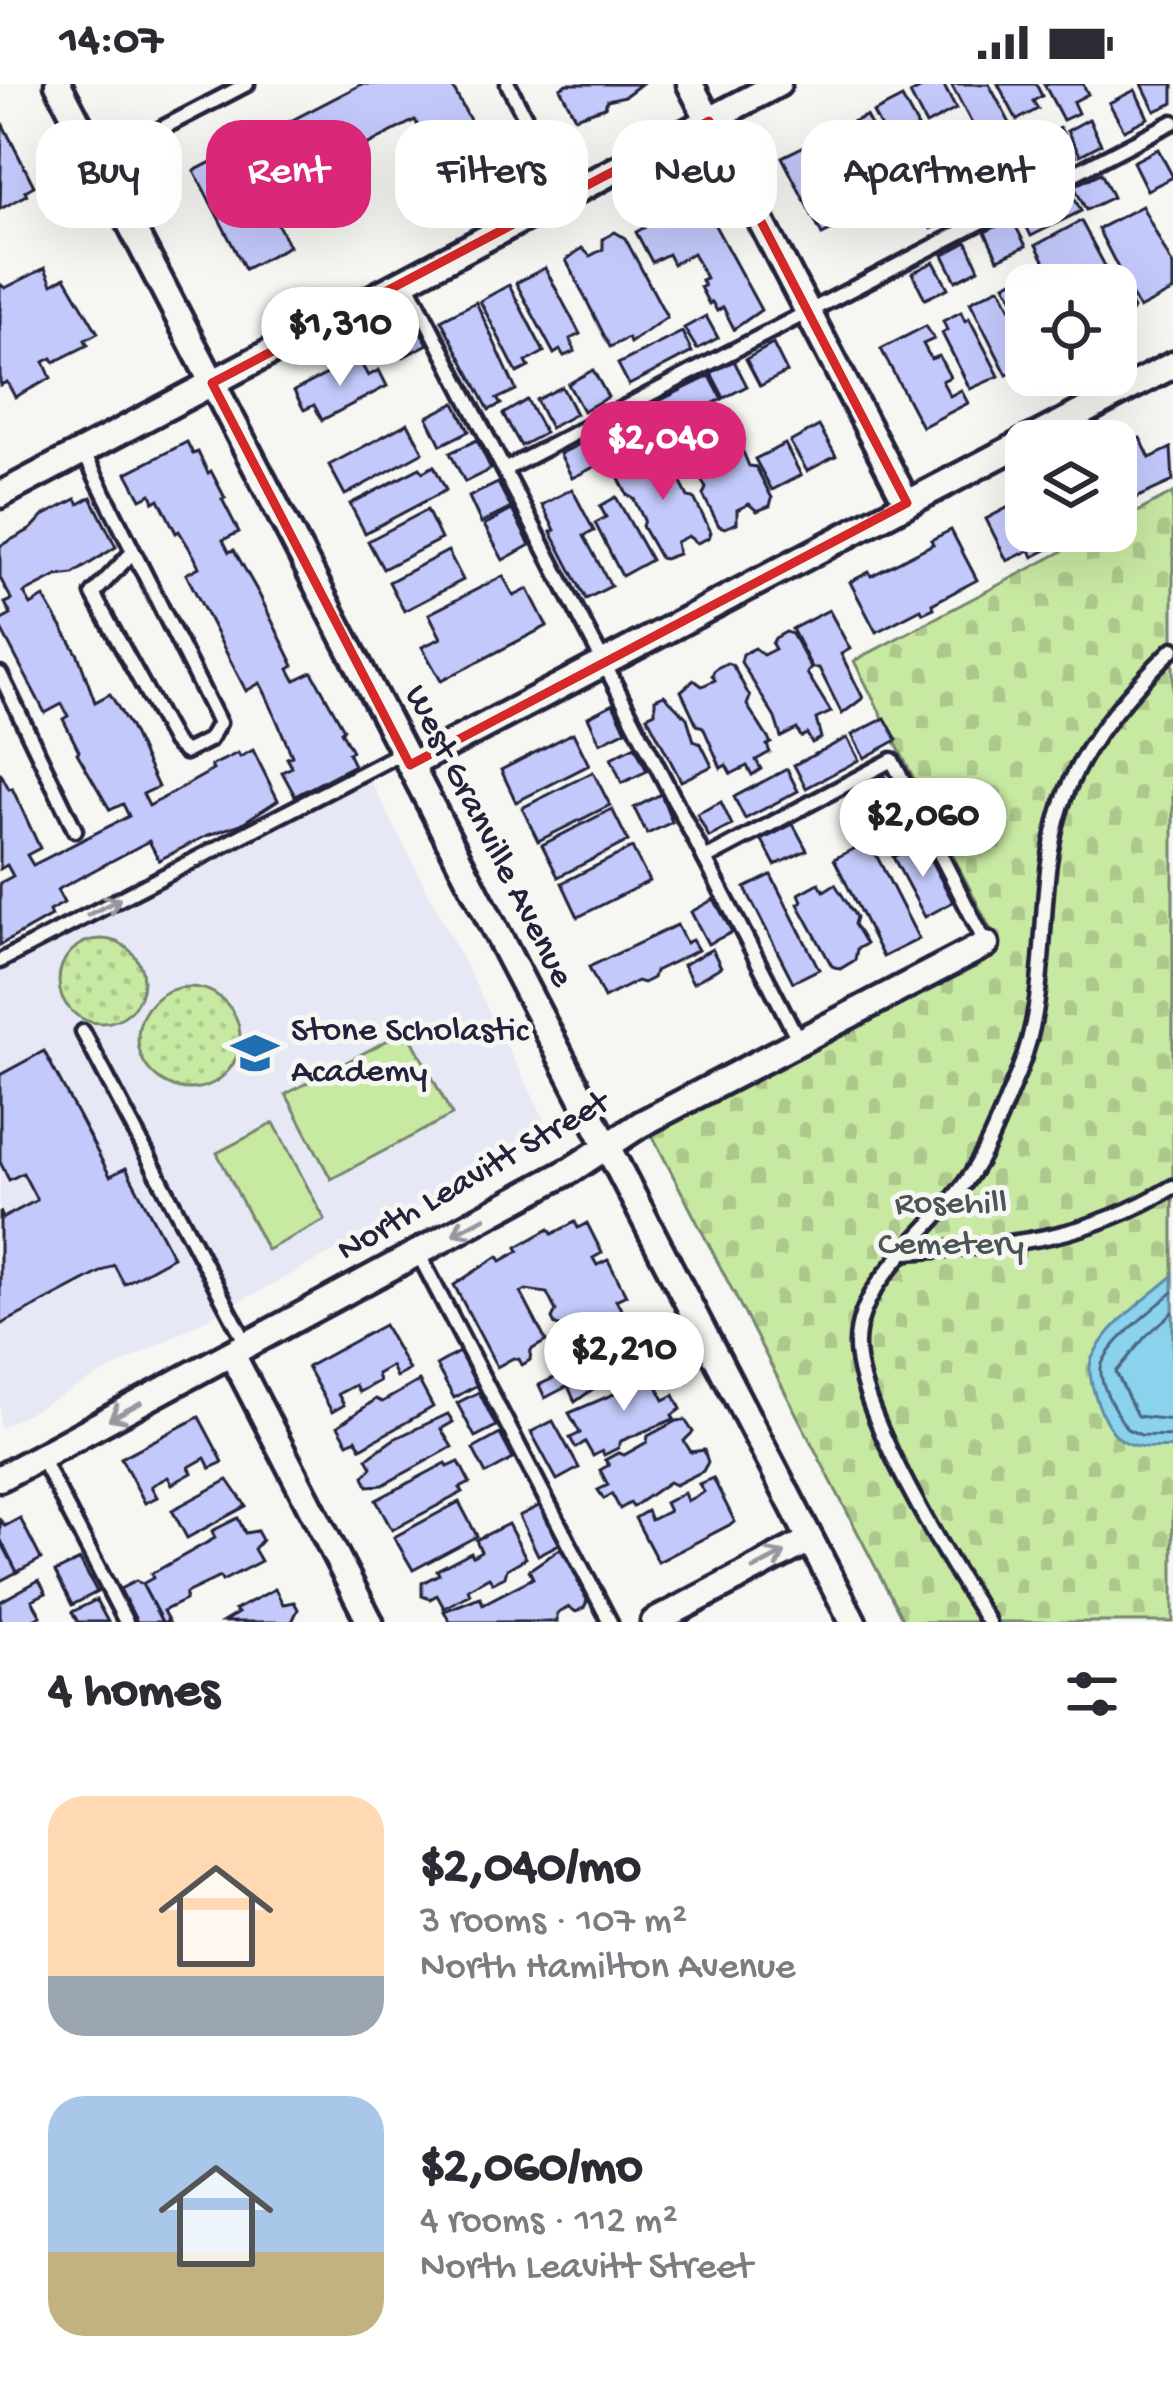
<!DOCTYPE html>
<html lang="en">
<head>
<meta charset="utf-8">
<style>
  :root { --surface:#fff; --page:#f7f7f7; --text:#2b2b33; --muted:#7c7c81; --accent:#db2777 }
  body { margin:0; font-family:"Gochi Hand",sans-serif; background:var(--page); color:var(--text); height:100vh; display:flex; flex-direction:column; font-size:45px; white-space:nowrap }
  * { box-sizing:border-box; margin:0 }
  p { font-size:39px; color:var(--muted) }
  .icon { flex:none; width:66px; height:66px; fill:none; stroke:currentColor; stroke-width:2; stroke-linecap:round; stroke-linejoin:round }
  .map { position:relative; height:1538px; overflow:hidden }
  .drawer { display:flex; flex-direction:column; background:var(--surface); flex:1 }
  .drawer>* { flex:none }
  .hud { position:absolute; left:36px; top:36px; width:1101px; height:108px; display:flex; gap:24px }
  .fabs { position:absolute; left:1005px; top:180px; display:grid; gap:24px }
  .fabs a { display:grid; place-items:center; width:132px; height:132px; border-radius:24px; background:var(--surface); box-shadow:0 12px 48px #0002; font-size:60px }
  .price { position:absolute; translate:-50% -102px; padding:0 27px; border-radius:42px; background:#fff; color:#222; font-size:39px; line-height:78px; filter:drop-shadow(0 3px 6px #0008) }
  .price::after { content:''; position:absolute; left:50%; top:72px; width:36px; height:27px; margin-left:-18px; background:inherit; clip-path:polygon(0 0,100% 0,50% 100%) }
  .price.on { background:var(--accent); color:#fff }
  ul { padding:0; list-style:none }
  li { display:flex; align-items:center; gap:36px; height:300px; padding:0 48px }
  li span { display:grid; place-items:center; flex:none; width:336px; height:240px; border-radius:36px; color:#555 }
  li>.icon { margin-inline-start:auto }
  span .icon { width:144px; height:144px; fill:#fffc; stroke-width:1 }
  li b { font-size:51px }
  h2 { display:flex; justify-content:space-between; align-items:center; height:144px; padding:0 48px; font-size:51px }
  .tag { padding:0 42px; border-radius:36px; background:var(--surface); box-shadow:0 12px 48px #0002; font-size:42px; line-height:108px }
  .tag.on { background:var(--accent); color:#fff }
  .status { display:flex; justify-content:space-between; align-items:center; height:84px; padding:0 60px; background:var(--surface); direction:ltr }
  .status svg { height:33px; fill:currentColor }
  .map>svg:first-child { display:block }
  .built { fill:#e7e8f5 }
  .grass { fill:#c8e9a2; stroke:#75866e; stroke-width:3 }
  .cemetery { fill:url(#cemetery-stones); stroke:#75866e; stroke-width:3 }
  .park { fill:url(#park-dots); stroke:#75866e; stroke-width:3 }
  .water { fill:#8bd2ed; stroke:#618ca6; stroke-width:3 }
  .lines { fill:none; stroke-linecap:round; stroke-linejoin:round }
  .shore { stroke:#4c6882; stroke-width:3 }
  .building { fill:#c3c9fb; stroke:#22223b; stroke-width:3 }
  .lane-casing { stroke:#22223b; stroke-width:21 }
  .street-casing { stroke:#22223b; stroke-width:33 }
  .lane { stroke:#f6f6f2; stroke-width:12 }
  .street { stroke:#f6f6f2; stroke-width:24 }
  .oneway { stroke:#9797a0 }
  .marked { fill:none; stroke:#d62828; stroke-width:9; stroke-linejoin:round }
  .labels { text-anchor:middle; dominant-baseline:central; stroke-width:10; stroke-linejoin:round; paint-order:stroke }
  .street-label { font-size:36px; fill:#22223b; stroke:#f6f6f2 }
  .poi-label { font-size:36px; fill:#22223b; stroke:#f6f6f2; text-anchor:start }
  .park-label { font-size:36px; fill:#4c5455; stroke:#f6f6f2 }
</style>
</head>
<body>
<div class="status"><b>14:07</b><svg viewBox="0 0 49 12"><path d="M0 12V9h3v3zM5 12V6h3v6zM10 12V3h3v9zM15 12V0h3v12zM26 1h20v11H26zM47 4h2v5h-2z"/></svg></div>
<div class="map">
<svg width="1173" height="1538" viewBox="0 0 1173 1538">
  <defs>
    <pattern id="cemetery-stones" width="16" height="16" patternUnits="userSpaceOnUse" patternTransform="scale(3)"><rect width="16" height="16" fill="#c8e9a2"/><path d="M2 7V4a2 2 0 0 1 4 0v3zM10 15v-3a2 2 0 0 1 4 0v3z" fill="#acc88c"/></pattern>
    <pattern id="park-dots" width="8" height="8" patternUnits="userSpaceOnUse" patternTransform="scale(3)"><rect width="8" height="8" fill="#c8e9a2"/><path d="M2 2h.1M6 6h.1" fill="none" stroke="#acc88c" stroke-width="1.8" stroke-linecap="round"/></pattern>
  </defs>
  <rect width="100%" height="100%" fill="#f6f6f2"/>
  <filter id="ink" filterUnits="userSpaceOnUse"><feTurbulence type="fractalNoise" baseFrequency=".00833" numOctaves="2"/><feDisplacementMap in="SourceGraphic" scale="24" xChannelSelector="R" yChannelSelector="G"/><feConvolveMatrix kernelMatrix="1 2 1 2 8 2 1 2 1" color-interpolation-filters="sRGB"/></filter>
  <g filter="url(#ink)">
    <!-- built -->
    <polygon class="built" points="371,697 553,1052 0,1344 0,886"/>
    <!-- grass -->
    <g class="grass">
      <polygon points="407,946 452,1031 331,1095 286,1010"/>
      <polygon points="274,1039 325,1136 267,1166 217,1069"/>
    </g>
    <!-- cemetery -->
    <polygon class="cemetery" points="1173,409 1173,1538 904,1538 651,1049 1000,864 854,577 1101,447 1116,447 1116,439"/>
    <!-- park -->
    <g class="park">
      <circle cx="101" cy="897" r="42"/>
      <circle cx="189" cy="954" r="51"/>
    </g>
    <!-- water -->
    <path class="water" d="M1173,1192V1363C1156,1364 1131,1365 1118,1353C1103,1339 1084,1292 1092,1274C1107,1241 1146,1215 1173,1192Z"/>
    <g class="lines">
      <!-- shore -->
      <g class="shore">
        <path d="M1173,1208C1156,1223 1105,1261 1101,1284C1099,1302 1117,1330 1127,1345L1141,1351L1173,1352"/>
        <polyline points="1173,1228 1146,1252 1116,1288 1137,1332 1173,1336"/>
      </g>
    </g>
    <!-- building -->
    <g class="building">
      <polygon points="362,0 451,0 483,61 440,84 415,36 264,114 289,162 245,185 194,87"/>
      <polygon points="567,0 641,0 625,12 607,16 605,23 575,33 560,4"/>
      <polygon points="930,0 943,0 956,25 926,41 910,10"/>
      <polygon points="951,0 989,0 1021,60 991,76"/>
      <polygon points="998,0 1036,0 1042,12 1033,17 1038,25 1017,36"/>
      <polygon points="1044,0 1083,0 1088,10 1073,18 1078,29 1063,36"/>
      <polygon points="1142,0 1173,0 1173,19 1155,27"/>
      <polygon points="1135,6 1148,34 1124,46 1109,19"/>
      <polygon points="902,14 918,43 889,59 873,29"/>
      <polygon points="866,32 896,88 890,91 893,99 875,108 871,101 866,103 835,45"/>
      <polygon points="1089,35 1101,60 1080,71 1067,47"/>
      <polygon points="2,39 34,102 25,107 27,111 0,125"/>
      <polygon points="1060,44 1076,72 1050,85 1035,57"/>
      <polygon points="827,51 833,63 823,68 832,84 840,80 851,102 843,105 851,121 861,116 867,129 822,151 782,73"/>
      <polygon points="1158,65 1173,93 1147,106 1133,78"/>
      <polygon points="1017,67 1031,96 1006,108 991,81"/>
      <polygon points="986,83 1000,110 975,124 961,97"/>
      <polygon points="1101,89 1113,113 1086,126 1074,102"/>
      <polygon points="942,102 957,132 931,145 916,116"/>
      <polygon points="1069,104 1081,127 1031,152 1020,129"/>
      <polygon points="700,114 761,226 734,245 723,223 717,227 712,218 709,220 700,203 704,202 701,196 706,194 693,169 673,180 668,170 652,178 636,148 662,134 660,130 671,125 673,128"/>
      <polygon points="1142,122 1173,182 1173,207 1139,225 1098,145"/>
      <polygon points="1012,135 1026,162 998,175 985,148"/>
      <polygon points="1081,137 1112,195 1118,197 1133,225 1125,239 1116,238 1116,201 1057,201 1036,161"/>
      <polygon points="615,148 625,154 667,233 630,259 628,254 610,263 566,176 582,164 590,172 603,165 603,155"/>
      <polygon points="967,158 979,185 956,197 943,171"/>
      <polygon points="934,178 948,204 925,215 912,189"/>
      <polygon points="45,184 52,200 65,193 98,249 85,256 88,261 54,278 52,274 44,278 51,294 15,313 7,298 0,301 0,200 5,204"/>
      <polygon points="545,184 580,250 570,255 575,267 564,272 560,266 554,270 516,199"/>
      <polygon points="1035,185 1043,201 1026,201 1026,239 1005,200"/>
      <polygon points="509,201 544,268 526,278 529,283 517,289 480,217"/>
      <polygon points="1000,203 1026,254 1026,281 1007,291 970,218"/>
      <polygon points="476,218 516,306 497,315 501,320 489,326 441,236"/>
      <polygon points="961,228 965,237 969,234 999,292 970,305 942,249 947,246 943,237"/>
      <polygon points="706,232 718,254 697,265 684,244"/>
      <polygon points="412,233 428,260 403,273 388,246"/>
      <polygon points="926,242 934,255 923,260 931,275 939,272 950,293 942,297 950,312 961,306 968,319 922,343 881,265"/>
      <polygon points="682,248 692,268 629,301 618,280"/>
      <polygon points="773,260 787,288 760,302 746,275"/>
      <polygon points="358,274 368,292 379,286 387,302 322,336 314,321 304,326 294,307"/>
      <polygon points="734,277 747,302 724,314 711,289"/>
      <polygon points="593,286 608,313 583,327 568,300"/>
      <polygon points="710,292 722,315 667,342 655,319"/>
      <polygon points="562,303 576,330 550,344 536,316"/>
      <polygon points="527,316 545,349 521,362 503,330"/>
      <polygon points="455,319 469,347 441,361 427,333"/>
      <polygon points="727,330 749,382 756,383 772,414 770,422 757,427 749,420 737,426 737,439 725,444 719,442 703,411 706,404 677,357"/>
      <polygon points="408,339 423,368 345,411 329,381"/>
      <polygon points="819,342 836,372 807,387 790,358"/>
      <polygon points="592,354 604,378 572,394 560,370"/>
      <polygon points="1140,354 1150,374 1171,364 1173,397 1116,423 1116,367"/>
      <polygon points="477,356 491,385 465,398 450,369"/>
      <polygon points="187,358 193,370 198,368 208,389 211,387 225,414 222,415 239,448 223,456 229,468 234,466 259,510 294,582 289,585 295,596 312,588 344,645 341,647 352,667 348,669 354,681 295,712 282,688 292,683 287,674 292,672 266,611 260,599 246,607 186,490 199,483 194,472 179,447 176,449 159,415 154,418 151,410 141,415 127,389"/>
      <polygon points="785,360 801,391 772,406 755,375"/>
      <polygon points="666,362 678,385 677,391 688,413 694,414 711,448 709,454 697,459 688,452 676,458 678,470 664,475 660,474 642,442 644,436 634,415 627,411 616,388"/>
      <polygon points="434,382 446,406 365,449 350,420 420,384 423,388"/>
      <polygon points="498,399 511,424 481,439 469,413"/>
      <polygon points="572,405 594,447 584,452 611,502 586,515 551,448 555,446 542,421"/>
      <polygon points="91,413 116,463 73,490 57,492 24,509 31,521 44,513 78,571 95,618 110,610 130,643 158,703 143,710 149,722 213,686 211,682 238,669 240,673 253,666 278,716 241,740 206,752 159,776 149,757 57,806 64,819 49,827 51,832 0,861 0,799 13,792 7,781 0,785 0,688 9,705 12,704 40,764 27,771 33,781 129,732 123,720 110,726 77,669 79,667 63,635 68,632 62,620 45,629 0,543 0,537 11,531 5,519 12,516 0,494 0,462 31,445 43,432 76,415 79,420"/>
      <polygon points="616,413 651,476 622,492 595,439 606,433 600,422"/>
      <polygon points="1026,414 1026,447 1064,447 1058,450 1062,458 1033,473 1030,466 1007,477 986,435"/>
      <polygon points="427,426 441,455 383,485 368,457"/>
      <polygon points="512,426 530,461 503,476 484,441"/>
      <polygon points="951,446 977,496 932,520 934,524 923,529 921,525 876,548 850,498 869,488 871,492 933,460 931,456"/>
      <polygon points="448,467 463,496 404,527 389,498"/>
      <polygon points="503,492 514,512 528,505 547,542 441,597 422,563 441,554 429,530"/>
      <polygon points="829,526 850,565 841,570 863,614 842,630 819,584 812,584 792,545"/>
      <polygon points="786,548 792,550 811,584 807,589 831,628 816,635 821,654 812,659 807,650 801,653 797,645 781,653 775,634 741,578 743,570 755,564 763,571 775,565 772,560 775,554"/>
      <polygon points="727,579 733,582 750,613 747,621 771,659 767,661 770,668 756,676 761,685 752,691 747,682 731,690 726,681 721,684 703,643 697,641 681,607 694,596 702,602 715,596 712,591 715,585"/>
      <polygon points="664,611 687,634 694,657 701,660 712,682 681,697 647,632 655,628 655,615"/>
      <polygon points="613,620 626,646 600,659 588,633"/>
      <polygon points="885,634 897,656 864,674 852,651"/>
      <polygon points="573,649 589,681 516,718 501,686"/>
      <polygon points="847,654 859,676 806,704 794,681"/>
      <polygon points="635,662 647,687 622,699 611,674"/>
      <polygon points="787,685 798,707 745,735 734,713"/>
      <polygon points="593,688 610,721 538,757 522,724"/>
      <polygon points="885,693 898,718 867,735 854,709"/>
      <polygon points="661,710 672,738 647,750 634,724"/>
      <polygon points="721,718 732,741 709,753 697,730"/>
      <polygon points="612,725 628,757 558,793 542,761"/>
      <polygon points="793,740 807,766 775,781 762,756"/>
      <polygon points="869,757 919,855 883,873 834,775"/>
      <polygon points="921,758 953,818 925,833 893,773"/>
      <polygon points="632,764 649,797 578,833 562,799"/>
      <polygon points="771,791 819,885 793,898 745,804"/>
      <polygon points="819,799 824,807 835,800 856,833 854,840 866,860 857,865 855,876 840,885 832,882 798,820 802,817 799,810"/>
      <polygon points="714,815 732,848 708,860 691,828"/>
      <polygon points="677,841 686,859 692,856 698,866 655,887 653,894 643,899 637,897 604,914 589,883"/>
      <polygon points="712,865 721,883 693,899 683,881"/>
      <polygon points="44,967 110,1092 126,1084 173,1173 124,1200 114,1181 0,1241 0,1127 3,1134 37,1116 23,1089 9,1096 0,1078 0,991"/>
      <polygon points="575,1138 578,1144 587,1139 602,1169 593,1174 597,1181 608,1176 626,1211 616,1216 623,1229 601,1242 599,1238 590,1242 589,1249 571,1252 565,1243 555,1241 552,1235 556,1227 547,1209 526,1206 521,1209 546,1257 531,1266 530,1276 522,1281 519,1275 513,1274 497,1283 454,1201 498,1172 501,1177 519,1167 517,1163 549,1145 552,1150"/>
      <polygon points="628,1233 639,1244 631,1251 637,1263 648,1262 654,1272 650,1279 620,1297 614,1295 593,1305 575,1318 568,1302 545,1314 539,1301 560,1291 549,1271 572,1266 593,1253 592,1248"/>
      <polygon points="384,1241 409,1286 396,1293 391,1282 377,1290 379,1297 359,1308 355,1301 338,1310 344,1321 332,1328 307,1283"/>
      <polygon points="459,1268 477,1301 454,1314 436,1281"/>
      <polygon points="660,1285 667,1299 658,1304 664,1316 674,1311 681,1325 672,1331 674,1335 621,1357 618,1364 604,1371 602,1367 593,1372 585,1358 576,1364 570,1354 580,1349 569,1329 621,1307 621,1300 649,1286 651,1291"/>
      <polygon points="419,1297 433,1323 361,1364 356,1355 348,1359 338,1342 376,1315 382,1318"/>
      <polygon points="479,1308 496,1342 475,1353 457,1319"/>
      <polygon points="448,1330 453,1338 441,1345 452,1363 383,1401 368,1402 364,1392 372,1383 367,1374 394,1355"/>
      <polygon points="199,1333 223,1378 210,1384 205,1374 189,1383 192,1389 172,1400 168,1393 151,1402 157,1413 145,1419 121,1374"/>
      <polygon points="685,1336 693,1348 684,1357 691,1368 704,1366 708,1378 703,1387 675,1401 669,1398 633,1423 630,1419 620,1425 612,1410 604,1415 598,1406 608,1401 600,1386 609,1381 605,1376 618,1369 624,1371 647,1358 648,1352 676,1337"/>
      <polygon points="553,1337 579,1384 557,1396 531,1348"/>
      <polygon points="500,1350 513,1375 486,1390 473,1365"/>
      <polygon points="459,1378 470,1399 460,1404 463,1408 392,1446 376,1416 446,1379 448,1383"/>
      <polygon points="713,1394 735,1438 658,1478 635,1434 647,1427 651,1436 669,1427 665,1419 684,1409 687,1417 704,1408 699,1400"/>
      <polygon points="228,1396 246,1422 187,1454 172,1426"/>
      <polygon points="459,1418 477,1452 413,1486 394,1453"/>
      <polygon points="541,1421 561,1459 538,1471 519,1432"/>
      <polygon points="20,1434 41,1475 17,1488 0,1455 0,1436 5,1442"/>
      <polygon points="238,1434 245,1449 257,1447 262,1456 254,1465 261,1477 222,1497 220,1493 186,1509 185,1516 163,1527 169,1538 162,1538 142,1500 153,1494 151,1490 215,1454 212,1447"/>
      <polygon points="508,1440 526,1474 507,1485 505,1493 493,1499 489,1493 468,1505 470,1510 444,1524 437,1511 430,1515 422,1512 422,1499 439,1490 437,1486 471,1468 473,1472 481,1467 476,1456"/>
      <polygon points="0,1455 17,1488 0,1497"/>
      <polygon points="560,1465 582,1496 578,1498 587,1516 585,1523 576,1528 569,1523 557,1530 557,1538 450,1538 444,1527 480,1513 483,1520 533,1494 529,1486"/>
      <polygon points="80,1476 97,1508 72,1521 55,1488"/>
      <polygon points="39,1496 46,1509 32,1516 41,1532 29,1538 0,1538 0,1518"/>
      <polygon points="136,1497 142,1500 162,1538 137,1538 120,1505"/>
      <polygon points="275,1505 283,1520 294,1518 298,1525 292,1538 223,1538 238,1529 235,1526"/>
      <polygon points="96,1516 108,1538 78,1538 72,1528"/>
    </g>
    <g class="lines">
      <defs>
        <g id="lane">
          <polyline points="508,0 565,111"/>
          <polyline points="99,77 247,0"/>
          <polyline points="406,196 799,957"/>
          <polyline points="83,367 219,639 209,656 185,668 174,658 93,510 132,469"/>
          <polyline points="504,386 1173,38"/>
          <polyline points="0,590 75,746"/>
          <polyline points="705,775 892,676 986,860"/>
          <polyline points="0,877 403,668"/>
          <polyline points="83,948 247,1261"/>
          <path d="M909,1168C1013,1160 1080,1158 1173,1103"/>
          <polyline points="418,1169 610,1538"/>
          <polyline points="40,1372 126,1538"/>
          <path d="M988,1538C950,1480 855,1325 857,1259C858,1195 933,1147 967,1096C989,1065 1003,1024 1018,989C1054,903 1033,807 1062,720C1082,660 1129,608 1173,565"/>
        </g>
        <g id="street">
          <polyline points="58,0 853,1538"/>
          <polyline points="690,0 907,419"/>
          <polyline points="1027,357 1173,281"/>
          <polyline points="0,411 778,0"/>
          <polyline points="410,681 1026,357"/>
          <polyline points="232,1270 370,1538"/>
          <polyline points="0,1394 571,1086 641,1040 986,860"/>
          <polyline points="654,1538 810,1456"/>
        </g>
      </defs>
      <!-- lane casing -->
      <use href="#lane" class="lane-casing"/>
      <!-- street casing -->
      <use href="#street" class="street-casing"/>
      <!-- lane -->
      <use href="#lane" class="lane"/>
      <!-- street -->
      <use href="#street" class="street"/>
    </g>
    <!-- one-way arrows -->
    <defs><path id="oneway-shaft" d="M-6 0H5M1.5-3L5.5 0L1.5 3" fill="none" stroke-width="1.6" stroke-linecap="round" stroke-linejoin="round" transform="scale(3)"/></defs>
    <g class="oneway">
      <use href="#oneway-shaft" transform="translate(104 823) rotate(-27)"/>
      <use href="#oneway-shaft" transform="translate(469 1142) rotate(152)"/>
      <use href="#oneway-shaft" transform="translate(125 1327) rotate(152)"/>
      <use href="#oneway-shaft" transform="translate(769 1477) rotate(-28)"/>
    </g>
  </g>
  <!-- marked area -->
  <path class="marked" d="M709,37L907,419L410,681L212,299Z"/>
  <!-- icons -->
  <defs>
    <symbol id="school-bare" viewBox="-9 -9 18 18"><path d="M0-5L7-2L0 1L-7-2ZM-4 1L0 2.5L4 1V4Q0 6-4 4Z" fill="#1f6fb2" stroke="#f6f6f2" stroke-width="2.5" paint-order="stroke"/></symbol>
  </defs>
  <g fill-rule="evenodd">
    <use href="#school-bare" x="222" y="936" width="66" height="66"/>
  </g>
  <g class="labels">
    <!-- street labels -->
    <g class="street-label">
      <text transform="translate(487 753) rotate(63)">West Granville Avenue</text>
      <text transform="translate(474 1094) rotate(-30)">North Leavitt Street</text>
    </g>
    <!-- poi labels -->
    <g class="poi-label">
      <text x="291" y="948">Stone Scholastic<tspan x="291" dy="41">Academy</tspan></text>
    </g>
    <!-- park labels -->
    <g class="park-label">
      <text x="951" y="1121">Rosehill<tspan x="951" dy="41">Cemetery</tspan></text>
    </g>
  </g>
</svg>
<div class="fabs">
<a><svg class="icon" aria-label="locate" viewBox="0 0 24 24"><circle cx="12" cy="12" r="6"/><path d="M12 2v4M12 18v4M2 12h4M18 12h4"/></svg></a>
<a><svg class="icon" aria-label="layers" viewBox="0 0 24 24"><path d="M12 4l9 5-9 5-9-5zM3 14l9 5 9-5"/></svg></a>
</div>
<b class="price" style="left:340px;top:305px">$1,310</b>
<b class="price on" style="left:663px;top:419px">$2,040</b>
<b class="price" style="left:923px;top:796px">$2,060</b>
<b class="price" style="left:624px;top:1330px">$2,210</b>
<div class="hud">
<a class="tag">Buy</a>
<a class="tag on">Rent</a>
<a class="tag">Filters</a>
<a class="tag">New</a>
<a class="tag">Apartment</a>
</div>
</div>
<section class="drawer">
<h2>4 homes<svg class="icon" aria-label="filters" viewBox="0 0 24 24"><path d="M4 7h16M4 17h16"/><circle cx="9" cy="7" r="2"/><circle cx="15" cy="17" r="2"/></svg></h2>
<ul>
<li><span style="background:linear-gradient(#ffd9b3 75%,#9aa5b1 0)"><svg class="icon" aria-label="home" viewBox="0 0 24 24"><path d="M3 11l9-7 9 7M6 9v11h12V9"/></svg></span><div><b>$2,040/mo</b><p>3 rooms · 107 m²</p><p>North Hamilton Avenue</p></div></li>
<li><span style="background:linear-gradient(#a9c7e8 65%,#c2b280 0)"><svg class="icon" aria-label="home" viewBox="0 0 24 24"><path d="M3 11l9-7 9 7M6 9v11h12V9"/></svg></span><div><b>$2,060/mo</b><p>4 rooms · 112 m²</p><p>North Leavitt Street</p></div></li>
</ul>
</section>
</body>
</html>
